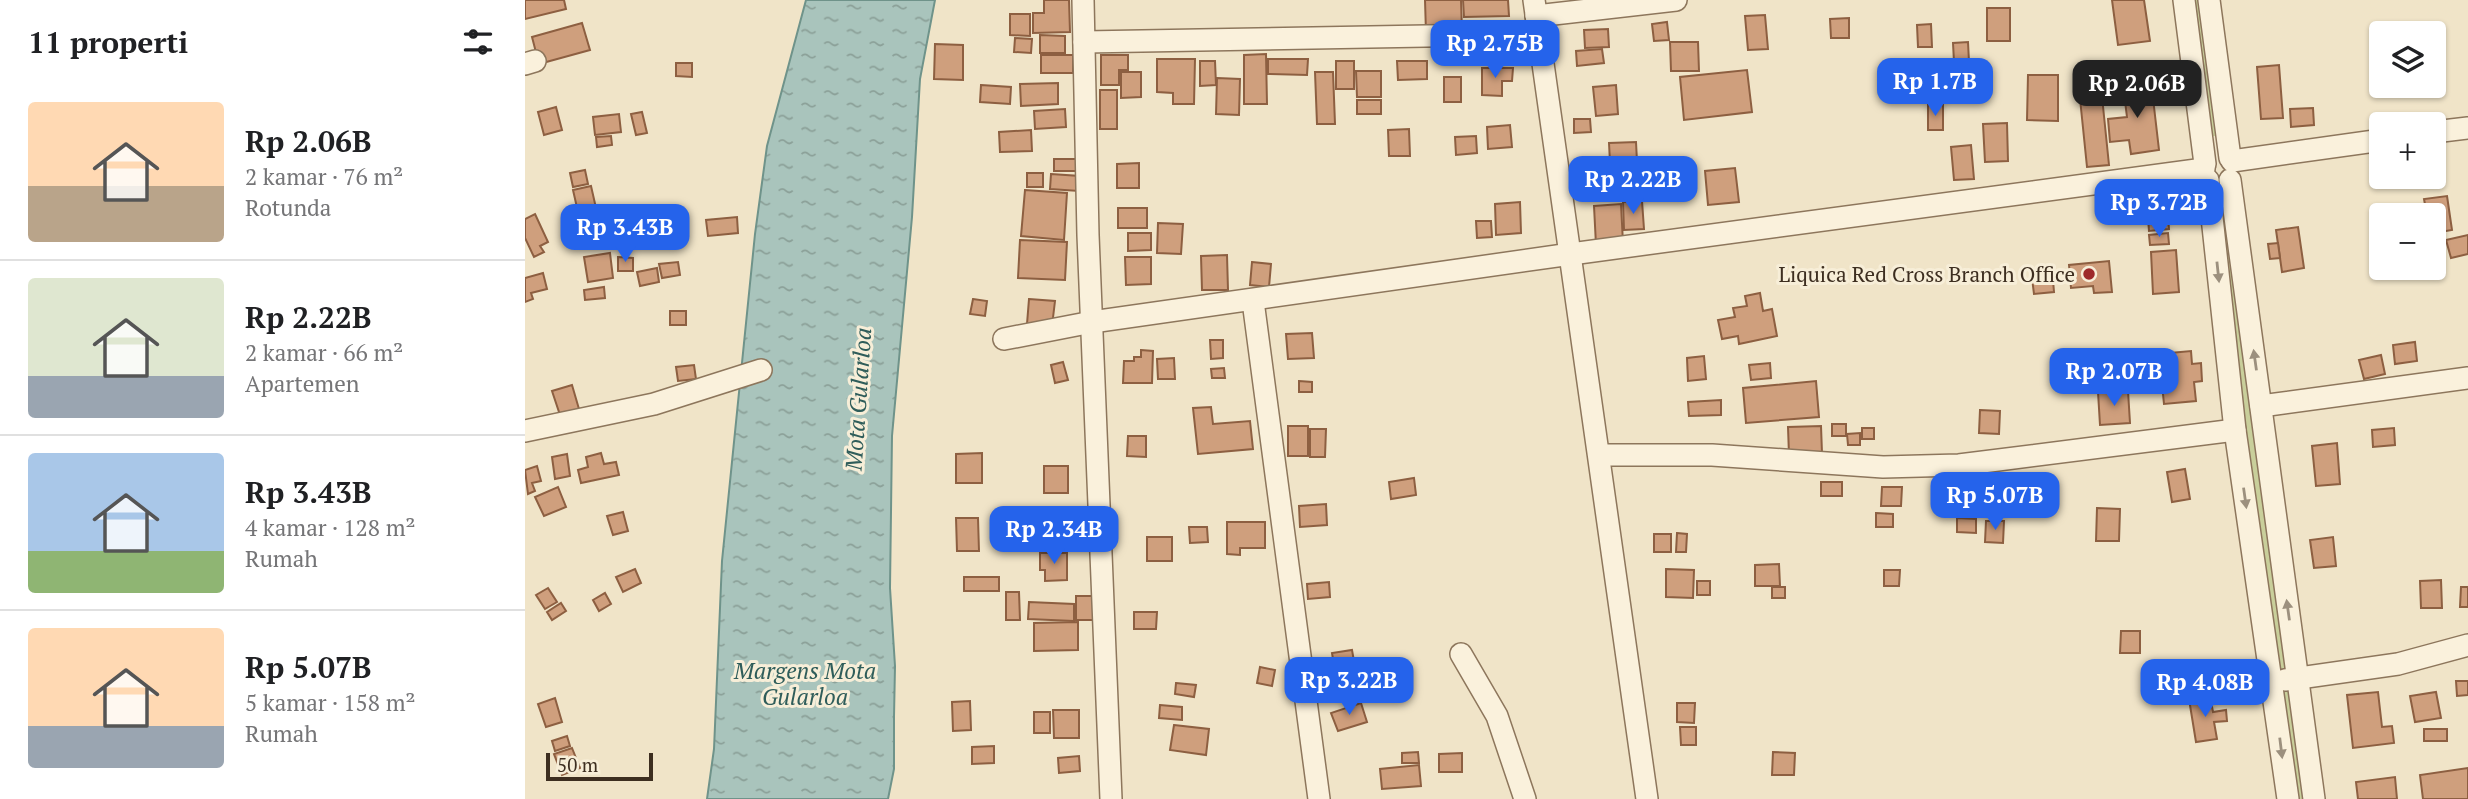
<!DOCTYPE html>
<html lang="id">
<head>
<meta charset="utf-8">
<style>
  :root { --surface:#fff; --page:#f2f2f2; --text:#202124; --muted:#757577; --line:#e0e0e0; --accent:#2563eb }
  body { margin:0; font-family:"PT Serif",serif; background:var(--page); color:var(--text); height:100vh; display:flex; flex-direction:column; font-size:26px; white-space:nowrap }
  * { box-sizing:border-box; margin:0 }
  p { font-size:23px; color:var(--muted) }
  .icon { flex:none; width:38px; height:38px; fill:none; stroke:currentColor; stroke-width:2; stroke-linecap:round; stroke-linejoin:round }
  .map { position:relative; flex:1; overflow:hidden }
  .panel { display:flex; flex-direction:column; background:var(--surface); width:525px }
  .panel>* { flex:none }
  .buttons { position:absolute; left:1844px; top:21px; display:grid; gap:14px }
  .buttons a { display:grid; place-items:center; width:77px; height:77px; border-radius:7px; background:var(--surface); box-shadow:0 2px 5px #0004; font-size:35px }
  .scale { position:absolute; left:21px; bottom:18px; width:107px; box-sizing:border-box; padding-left:7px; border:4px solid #3d2e20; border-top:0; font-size:19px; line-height:24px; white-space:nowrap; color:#3d2e20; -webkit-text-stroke:5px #f7eed8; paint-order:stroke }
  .price { position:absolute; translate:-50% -60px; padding:0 16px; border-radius:14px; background:var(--accent); color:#fff; font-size:23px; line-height:46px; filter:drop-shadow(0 2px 4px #0008) }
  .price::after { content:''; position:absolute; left:50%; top:42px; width:21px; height:16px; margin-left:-10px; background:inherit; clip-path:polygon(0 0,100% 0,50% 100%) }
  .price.selected { background:#222; color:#fff }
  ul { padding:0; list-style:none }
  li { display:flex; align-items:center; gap:21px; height:175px; padding:0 28px }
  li+li { border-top:2px solid var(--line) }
  li span { display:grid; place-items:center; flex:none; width:196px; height:140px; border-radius:7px; color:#555 }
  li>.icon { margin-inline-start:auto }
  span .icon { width:84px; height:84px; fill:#fffc; stroke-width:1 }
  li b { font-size:30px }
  h2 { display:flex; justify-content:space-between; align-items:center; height:84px; padding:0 28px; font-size:30px }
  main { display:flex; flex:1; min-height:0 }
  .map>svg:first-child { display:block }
  .grass { fill:#c9cf9b }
  .water { fill:url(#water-ripples); stroke:#6f938a; stroke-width:2 }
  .building { fill:#cf9f7d; stroke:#8d5f41; stroke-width:2 }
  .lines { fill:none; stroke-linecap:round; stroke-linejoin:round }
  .minor-casing { stroke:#8d765c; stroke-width:24 }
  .minor { stroke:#faf1dc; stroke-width:21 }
  .oneway { fill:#9c907e }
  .poi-dot { fill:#9e2a2b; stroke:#f7eed8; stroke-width:2.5 }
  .labels { text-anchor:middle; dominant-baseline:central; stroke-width:6; stroke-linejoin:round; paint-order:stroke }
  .poi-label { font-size:21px; fill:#3d2e20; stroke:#f7eed8; text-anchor:end }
  .water-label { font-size:23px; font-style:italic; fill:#2f5d5a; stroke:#f7eed8 }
</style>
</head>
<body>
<main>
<section class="panel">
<h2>11 properti<svg class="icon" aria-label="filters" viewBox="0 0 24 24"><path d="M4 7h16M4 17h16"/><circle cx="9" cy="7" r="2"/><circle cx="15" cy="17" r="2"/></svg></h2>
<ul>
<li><span style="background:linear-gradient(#ffd9b3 60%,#b9a48a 0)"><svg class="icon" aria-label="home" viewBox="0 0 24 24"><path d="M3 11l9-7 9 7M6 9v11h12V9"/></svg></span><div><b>Rp 2.06B</b><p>2 kamar · 76 m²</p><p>Rotunda</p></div></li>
<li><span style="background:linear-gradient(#dfe7d0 70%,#9aa5b1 0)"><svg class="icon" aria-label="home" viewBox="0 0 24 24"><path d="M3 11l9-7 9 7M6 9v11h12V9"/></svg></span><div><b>Rp 2.22B</b><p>2 kamar · 66 m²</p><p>Apartemen</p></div></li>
<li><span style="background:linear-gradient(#a9c7e8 70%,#8fb573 0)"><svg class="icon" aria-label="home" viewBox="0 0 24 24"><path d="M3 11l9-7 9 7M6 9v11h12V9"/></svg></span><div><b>Rp 3.43B</b><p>4 kamar · 128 m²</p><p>Rumah</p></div></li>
<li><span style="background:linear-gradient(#ffd9b3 70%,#9aa5b1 0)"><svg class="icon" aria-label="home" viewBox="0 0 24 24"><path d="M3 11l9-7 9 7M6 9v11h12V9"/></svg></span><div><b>Rp 5.07B</b><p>5 kamar · 158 m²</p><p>Rumah</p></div></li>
</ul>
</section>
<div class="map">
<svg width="1943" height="799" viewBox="0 0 1943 799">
  <defs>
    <pattern id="water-ripples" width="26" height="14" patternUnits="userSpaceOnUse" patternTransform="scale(1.75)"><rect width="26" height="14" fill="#a9c4bc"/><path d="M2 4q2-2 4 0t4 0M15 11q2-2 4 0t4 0" fill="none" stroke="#8ba098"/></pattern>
  </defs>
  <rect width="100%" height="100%" fill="#f0e4c8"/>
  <!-- grass -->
  <g class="grass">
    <polygon points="1665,0 1679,0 1693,136 1684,136"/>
    <polygon points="1699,198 1784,799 1769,799 1692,203"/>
  </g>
  <!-- water -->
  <polygon class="water" points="281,0 410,0 395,79 387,217 367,436 365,588 370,666 369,717 369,769 363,799 182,799 189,749 197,561 230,234 242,146"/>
  <!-- building -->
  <g class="building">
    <polygon points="0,0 39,0 41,9 0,19"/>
    <polygon points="519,0 544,0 545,32 508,33 508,13 519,13"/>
    <polygon points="900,0 936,0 937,31 901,33"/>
    <polygon points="938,0 983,0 984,16 939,17"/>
    <polygon points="1587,0 1619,0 1625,41 1593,45"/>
    <rect x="1462" y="8" width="23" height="33"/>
    <polygon points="485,14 505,14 505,36 485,35"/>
    <polygon points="1240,15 1243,49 1223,50 1220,16"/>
    <polygon points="1324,18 1324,38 1306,38 1305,19"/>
    <polygon points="1142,22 1144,40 1129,41 1127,24"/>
    <polygon points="57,23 65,50 14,64 7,37"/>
    <polygon points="1406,24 1407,47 1393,47 1392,25"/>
    <polygon points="1083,29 1084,47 1060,48 1059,30"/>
    <polygon points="515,35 540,36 540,53 515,53"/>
    <polygon points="490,38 507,39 506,53 489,52"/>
    <polygon points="1145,42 1173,42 1174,71 1146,71"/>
    <polygon points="1443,42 1444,62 1429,62 1428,43"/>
    <polygon points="410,44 438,45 438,80 409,79"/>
    <polygon points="1077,49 1079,63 1052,66 1051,51"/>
    <polygon points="741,54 742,104 719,104 719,55"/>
    <rect x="516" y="55" width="32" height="18"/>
    <polygon points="576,55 603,55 603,70 594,70 594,85 576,85"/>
    <polygon points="632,59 670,59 669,104 648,104 648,93 632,92"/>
    <polygon points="743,59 783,59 782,75 743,74"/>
    <polygon points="675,61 690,61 691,85 675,86"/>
    <rect x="811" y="61" width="18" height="28"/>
    <polygon points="872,61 902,61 902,79 873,80"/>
    <polygon points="151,63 167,63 167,77 151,76"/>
    <polygon points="1754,65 1758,118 1736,119 1732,67"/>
    <polygon points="957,68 988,68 987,81 977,81 977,96 957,95"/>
    <polygon points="1222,70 1227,112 1159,120 1155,77"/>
    <polygon points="831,71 856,71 856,97 832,97"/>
    <polygon points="596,72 616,72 616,97 596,98"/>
    <polygon points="790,72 808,72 810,124 792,124"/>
    <polygon points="1503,75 1533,75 1533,121 1502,120"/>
    <rect x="919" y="77" width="17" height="25"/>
    <polygon points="1575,77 1584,165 1562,167 1553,79"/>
    <polygon points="692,78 715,79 714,115 691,114"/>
    <polygon points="1626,81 1634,150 1606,154 1604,140 1585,142 1583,119 1602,117 1598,85"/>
    <polygon points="533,83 533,104 496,106 495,84"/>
    <polygon points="456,85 486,87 485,104 455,102"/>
    <polygon points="1091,85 1093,114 1071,116 1068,87"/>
    <rect x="575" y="90" width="17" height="39"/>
    <rect x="832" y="100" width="24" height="14"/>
    <rect x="1403" y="105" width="15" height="25"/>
    <polygon points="31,107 37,130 19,135 13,112"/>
    <polygon points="1788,108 1789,125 1766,127 1765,109"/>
    <polygon points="540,109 541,127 510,129 509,111"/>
    <polygon points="117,112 122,133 111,135 106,114"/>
    <polygon points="94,114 96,132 70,135 68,117"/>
    <polygon points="1049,119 1065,119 1066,132 1049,133"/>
    <polygon points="1482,123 1483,161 1460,162 1458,124"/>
    <polygon points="985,125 987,147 963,149 962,127"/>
    <polygon points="884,129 885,156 864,156 863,130"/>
    <polygon points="506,130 507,151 475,152 474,132"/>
    <polygon points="86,136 87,145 72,147 71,137"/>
    <polygon points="951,136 952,153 931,155 930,137"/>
    <polygon points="1111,142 1113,181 1086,182 1084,143"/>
    <polygon points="1446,145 1449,179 1429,180 1426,147"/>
    <rect x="529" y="159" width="25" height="12"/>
    <polygon points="614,163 614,188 592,188 592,164"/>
    <polygon points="1210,168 1214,202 1183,205 1180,171"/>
    <polygon points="60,170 63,184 48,187 45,173"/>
    <rect x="502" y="173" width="16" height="14"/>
    <polygon points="526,174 555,176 554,191 525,189"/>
    <polygon points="66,186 71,208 53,212 48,190"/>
    <polygon points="500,190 542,193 539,240 496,236"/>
    <polygon points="1922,196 1927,230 1909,233 1909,215 1902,215 1899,199"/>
    <polygon points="1117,201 1119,229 1099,230 1098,202"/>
    <polygon points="995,202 996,233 971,235 970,204"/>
    <polygon points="1096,204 1098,243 1071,245 1069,206"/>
    <rect x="593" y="208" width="29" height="20"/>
    <polygon points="79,211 82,223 91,221 95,233 59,243 52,219"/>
    <polygon points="10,214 23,242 15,246 19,252 9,257 0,238 0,219"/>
    <polygon points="1643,216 1644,229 1624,231 1623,218"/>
    <polygon points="212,217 213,233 183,236 181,220"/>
    <polygon points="951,221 966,221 967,237 952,238"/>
    <polygon points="633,223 658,224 656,254 632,253"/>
    <polygon points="1773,227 1779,268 1757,272 1751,230"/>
    <polygon points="603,233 626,233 626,250 603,251"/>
    <polygon points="1643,233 1644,244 1625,245 1624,235"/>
    <polygon points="1943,235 1943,254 1926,258 1921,240"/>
    <polygon points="495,240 542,242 540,280 493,278"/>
    <polygon points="1753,243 1755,258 1745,259 1743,244"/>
    <polygon points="1651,250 1654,292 1628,294 1626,252"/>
    <polygon points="85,253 88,278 63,282 59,257"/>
    <polygon points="702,255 703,290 677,290 676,256"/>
    <polygon points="93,257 108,258 108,271 93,271"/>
    <polygon points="600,257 626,257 626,284 601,285"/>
    <polygon points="1584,261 1587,292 1569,293 1568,286 1546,288 1544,265"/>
    <polygon points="153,262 155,275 137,278 134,264"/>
    <polygon points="727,262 746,264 744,287 725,285"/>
    <polygon points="132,268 134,282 115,286 112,272"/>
    <polygon points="1527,268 1529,292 1509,294 1506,270"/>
    <polygon points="18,273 22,289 6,293 8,299 0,302 0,278"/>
    <polygon points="79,287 80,298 60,300 59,290"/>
    <polygon points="1235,293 1238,311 1247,309 1252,336 1214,344 1213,336 1197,339 1193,320 1210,317 1208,308 1222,306 1220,296"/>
    <polygon points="448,299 462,301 460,316 445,314"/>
    <polygon points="504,299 530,301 527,326 502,324"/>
    <rect x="145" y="311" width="16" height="14"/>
    <polygon points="787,333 789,358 763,359 761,334"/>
    <polygon points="685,340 698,340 698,358 686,359"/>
    <polygon points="1890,342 1892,361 1870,364 1868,345"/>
    <polygon points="616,350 628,351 627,383 598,383 599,361 609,361 609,357 616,357"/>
    <polygon points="1590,350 1592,370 1571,372 1569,351"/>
    <polygon points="1666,351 1667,364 1676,363 1677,381 1669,382 1671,401 1639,404 1634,354"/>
    <polygon points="1856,355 1860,374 1839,379 1834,360"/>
    <polygon points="1179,356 1181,379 1163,381 1162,358"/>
    <polygon points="649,358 650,379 633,379 632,359"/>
    <polygon points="538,362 543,380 530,383 526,365"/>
    <polygon points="1245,363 1246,378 1226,380 1224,365"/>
    <polygon points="169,365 171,379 153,381 151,367"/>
    <polygon points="699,368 700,378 687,378 686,369"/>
    <polygon points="774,381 787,382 787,392 774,392"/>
    <polygon points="1291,381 1294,417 1221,423 1218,388"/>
    <polygon points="47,385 54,409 35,415 27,391"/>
    <polygon points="1603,391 1605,423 1575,425 1573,392"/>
    <polygon points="1196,400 1196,415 1164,416 1163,402"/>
    <polygon points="686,407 688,424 725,421 728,449 673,454 668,408"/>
    <polygon points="1455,410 1475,411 1474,434 1454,433"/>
    <rect x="1307" y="424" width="14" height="12"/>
    <rect x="763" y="426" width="20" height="30"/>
    <polygon points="1296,426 1297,453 1264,455 1263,427"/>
    <rect x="1337" y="428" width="12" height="11"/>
    <polygon points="1869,428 1870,445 1848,447 1847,430"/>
    <polygon points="785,429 801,429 800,457 785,457"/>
    <polygon points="1335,433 1335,445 1323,445 1322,434"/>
    <polygon points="603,436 621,436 621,457 602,456"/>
    <polygon points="1812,443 1815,484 1791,486 1787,446"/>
    <polygon points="76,453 79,464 91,462 94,475 56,483 53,470 63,467 61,457"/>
    <polygon points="457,453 457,483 431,483 431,454"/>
    <polygon points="42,454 45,476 30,479 27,457"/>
    <polygon points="12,466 16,481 7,483 10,491 3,494 0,470"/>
    <rect x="519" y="466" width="24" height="27"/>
    <polygon points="1660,469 1665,499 1647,502 1642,472"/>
    <polygon points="889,478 891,495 866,499 864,482"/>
    <rect x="1296" y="482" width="21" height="14"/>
    <polygon points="33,487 41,507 19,516 10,497"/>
    <polygon points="1357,487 1377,487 1376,506 1356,506"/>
    <polygon points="801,504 802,525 775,527 774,506"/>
    <polygon points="1572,508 1595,509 1594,541 1571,541"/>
    <polygon points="98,512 103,531 88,535 82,516"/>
    <polygon points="1351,513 1368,514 1368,527 1351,527"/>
    <polygon points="431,518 453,518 454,551 432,551"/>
    <polygon points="1432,518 1451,519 1451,533 1432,532"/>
    <polygon points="545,519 546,541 523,543 521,521"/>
    <polygon points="512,520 513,545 488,546 486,522"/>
    <polygon points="1461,521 1479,521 1478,543 1460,542"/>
    <polygon points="702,522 740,522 740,548 715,548 715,555 702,554"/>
    <polygon points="664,527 682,527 683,542 665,543"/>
    <polygon points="1152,533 1162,534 1161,552 1151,552"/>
    <rect x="1129" y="534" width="17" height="18"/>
    <rect x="622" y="537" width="25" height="24"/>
    <polygon points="1808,537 1811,566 1789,568 1785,540"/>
    <polygon points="515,553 542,553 542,580 520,581 520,570 515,570"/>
    <polygon points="1254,564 1255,586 1230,586 1230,565"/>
    <polygon points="110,569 116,583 98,592 91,577"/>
    <polygon points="1141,569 1169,570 1168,598 1141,597"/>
    <polygon points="1359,570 1375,570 1374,586 1359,586"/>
    <rect x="439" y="577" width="35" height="14"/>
    <polygon points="1916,580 1917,608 1896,608 1895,581"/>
    <rect x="1172" y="581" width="13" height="14"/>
    <polygon points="804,582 805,597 783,599 782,584"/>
    <rect x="1247" y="587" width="13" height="11"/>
    <polygon points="1936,587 1943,587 1943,607 1935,607"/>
    <polygon points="23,588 32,602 20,609 11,595"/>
    <polygon points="481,592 494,592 495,620 481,620"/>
    <polygon points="80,593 86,604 74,611 68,600"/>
    <rect x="551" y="596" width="19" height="24"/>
    <polygon points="504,602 549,604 549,621 503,619"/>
    <polygon points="36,603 41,611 27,620 22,612"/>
    <polygon points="609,612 632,612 631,629 609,629"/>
    <polygon points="553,622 553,650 509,651 509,623"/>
    <polygon points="1596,631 1615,631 1615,653 1595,653"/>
    <polygon points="827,650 830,667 810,671 807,653"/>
    <polygon points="735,667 750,670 747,686 732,683"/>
    <polygon points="830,681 832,698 816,699 815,682"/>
    <polygon points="1931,681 1943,681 1943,695 1932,696"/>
    <polygon points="651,683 671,685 669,697 650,694"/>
    <polygon points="1853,692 1857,727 1867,726 1869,743 1828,748 1822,695"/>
    <polygon points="1911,692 1916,718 1890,722 1885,696"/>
    <polygon points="1685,696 1688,712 1701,710 1702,721 1689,722 1692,739 1671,742 1664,699"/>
    <polygon points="30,698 37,722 21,727 13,704"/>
    <polygon points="445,701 446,730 428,731 427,702"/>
    <polygon points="836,703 842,722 813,731 806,713"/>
    <polygon points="1152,703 1170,703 1169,723 1152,722"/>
    <polygon points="635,705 657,707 657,720 634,718"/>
    <polygon points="528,710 554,710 554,738 529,738"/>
    <rect x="509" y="712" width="16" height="21"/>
    <polygon points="649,725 684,729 681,755 645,750"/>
    <polygon points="1155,727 1171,727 1171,745 1156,745"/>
    <rect x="1899" y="729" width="23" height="12"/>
    <polygon points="42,736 45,746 30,751 27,741"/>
    <polygon points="469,746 469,763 447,764 447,747"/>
    <polygon points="47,748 55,768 37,775 29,754"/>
    <polygon points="893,752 894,763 877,763 877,753"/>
    <polygon points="1248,752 1270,753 1269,775 1247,775"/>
    <polygon points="937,753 937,772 914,772 914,754"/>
    <polygon points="554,756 555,771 534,773 533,758"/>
    <polygon points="894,765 896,786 857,789 855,769"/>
    <polygon points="1943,768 1943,799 1898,799 1895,775"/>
    <polygon points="1870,777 1872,799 1833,799 1831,782"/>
  </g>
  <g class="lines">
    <defs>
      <g id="minor">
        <polyline points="558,0 563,235 586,799"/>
        <polyline points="1009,0 1122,799"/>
        <polyline points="1659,0 1680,164"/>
        <polyline points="1684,0 1705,158"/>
        <polyline points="1011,16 1151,0"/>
        <polyline points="559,42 1014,34"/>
        <polyline points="0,64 10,61"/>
        <polyline points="1909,132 1943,128"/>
        <polyline points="1707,161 1857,140"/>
        <polyline points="1683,180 1710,430 1763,799"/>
        <polyline points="1705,180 1789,799"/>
        <polyline points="728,301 794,799"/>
        <polyline points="479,339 567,322 1046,254 1679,169"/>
        <polyline points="1736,406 1943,378"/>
        <polyline points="0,431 129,404 236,370"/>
        <polyline points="1074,455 1187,455 1358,467 1434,465 1710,430"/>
        <polyline points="936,654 972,716 1000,799"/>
        <polyline points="1760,680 1873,664 1943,645"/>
      </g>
    </defs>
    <!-- minor casing -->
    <use href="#minor" class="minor-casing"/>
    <!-- minor -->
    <use href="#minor" class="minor"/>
  </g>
  <!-- one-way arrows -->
  <defs><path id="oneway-solid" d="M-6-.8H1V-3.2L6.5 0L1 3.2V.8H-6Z" transform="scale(1.75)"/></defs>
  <g class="oneway">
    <use href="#oneway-solid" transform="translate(1693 272) rotate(84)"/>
    <use href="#oneway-solid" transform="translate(1730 360) rotate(-98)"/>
    <use href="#oneway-solid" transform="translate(1720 498) rotate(82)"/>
    <use href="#oneway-solid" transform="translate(1763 610) rotate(-98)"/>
    <use href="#oneway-solid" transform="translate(1756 748) rotate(83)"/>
  </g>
  <!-- markers -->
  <circle class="poi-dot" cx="1564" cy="274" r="7"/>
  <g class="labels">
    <!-- poi labels -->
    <g class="poi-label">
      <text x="1550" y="274">Liquica Red Cross Branch Office</text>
    </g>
    <!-- water labels -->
    <g class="water-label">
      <text transform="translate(333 399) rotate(-86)">Mota Gularloa</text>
      <text x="280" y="670">Margens Mota<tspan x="280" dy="26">Gularloa</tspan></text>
    </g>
  </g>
</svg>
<div class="buttons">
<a><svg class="icon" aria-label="layers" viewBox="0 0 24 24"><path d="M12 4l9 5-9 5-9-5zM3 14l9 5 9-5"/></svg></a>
<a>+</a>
<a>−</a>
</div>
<div class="scale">50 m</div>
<b class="price" style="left:970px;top:80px">Rp 2.75B</b>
<b class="price" style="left:1410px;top:118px">Rp 1.7B</b>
<b class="price selected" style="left:1612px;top:120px">Rp 2.06B</b>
<b class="price" style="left:1108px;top:216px">Rp 2.22B</b>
<b class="price" style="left:1634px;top:239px">Rp 3.72B</b>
<b class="price" style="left:100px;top:264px">Rp 3.43B</b>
<b class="price" style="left:1589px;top:408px">Rp 2.07B</b>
<b class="price" style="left:1470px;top:532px">Rp 5.07B</b>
<b class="price" style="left:529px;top:566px">Rp 2.34B</b>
<b class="price" style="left:824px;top:717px">Rp 3.22B</b>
<b class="price" style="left:1680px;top:719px">Rp 4.08B</b>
</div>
</main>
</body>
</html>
